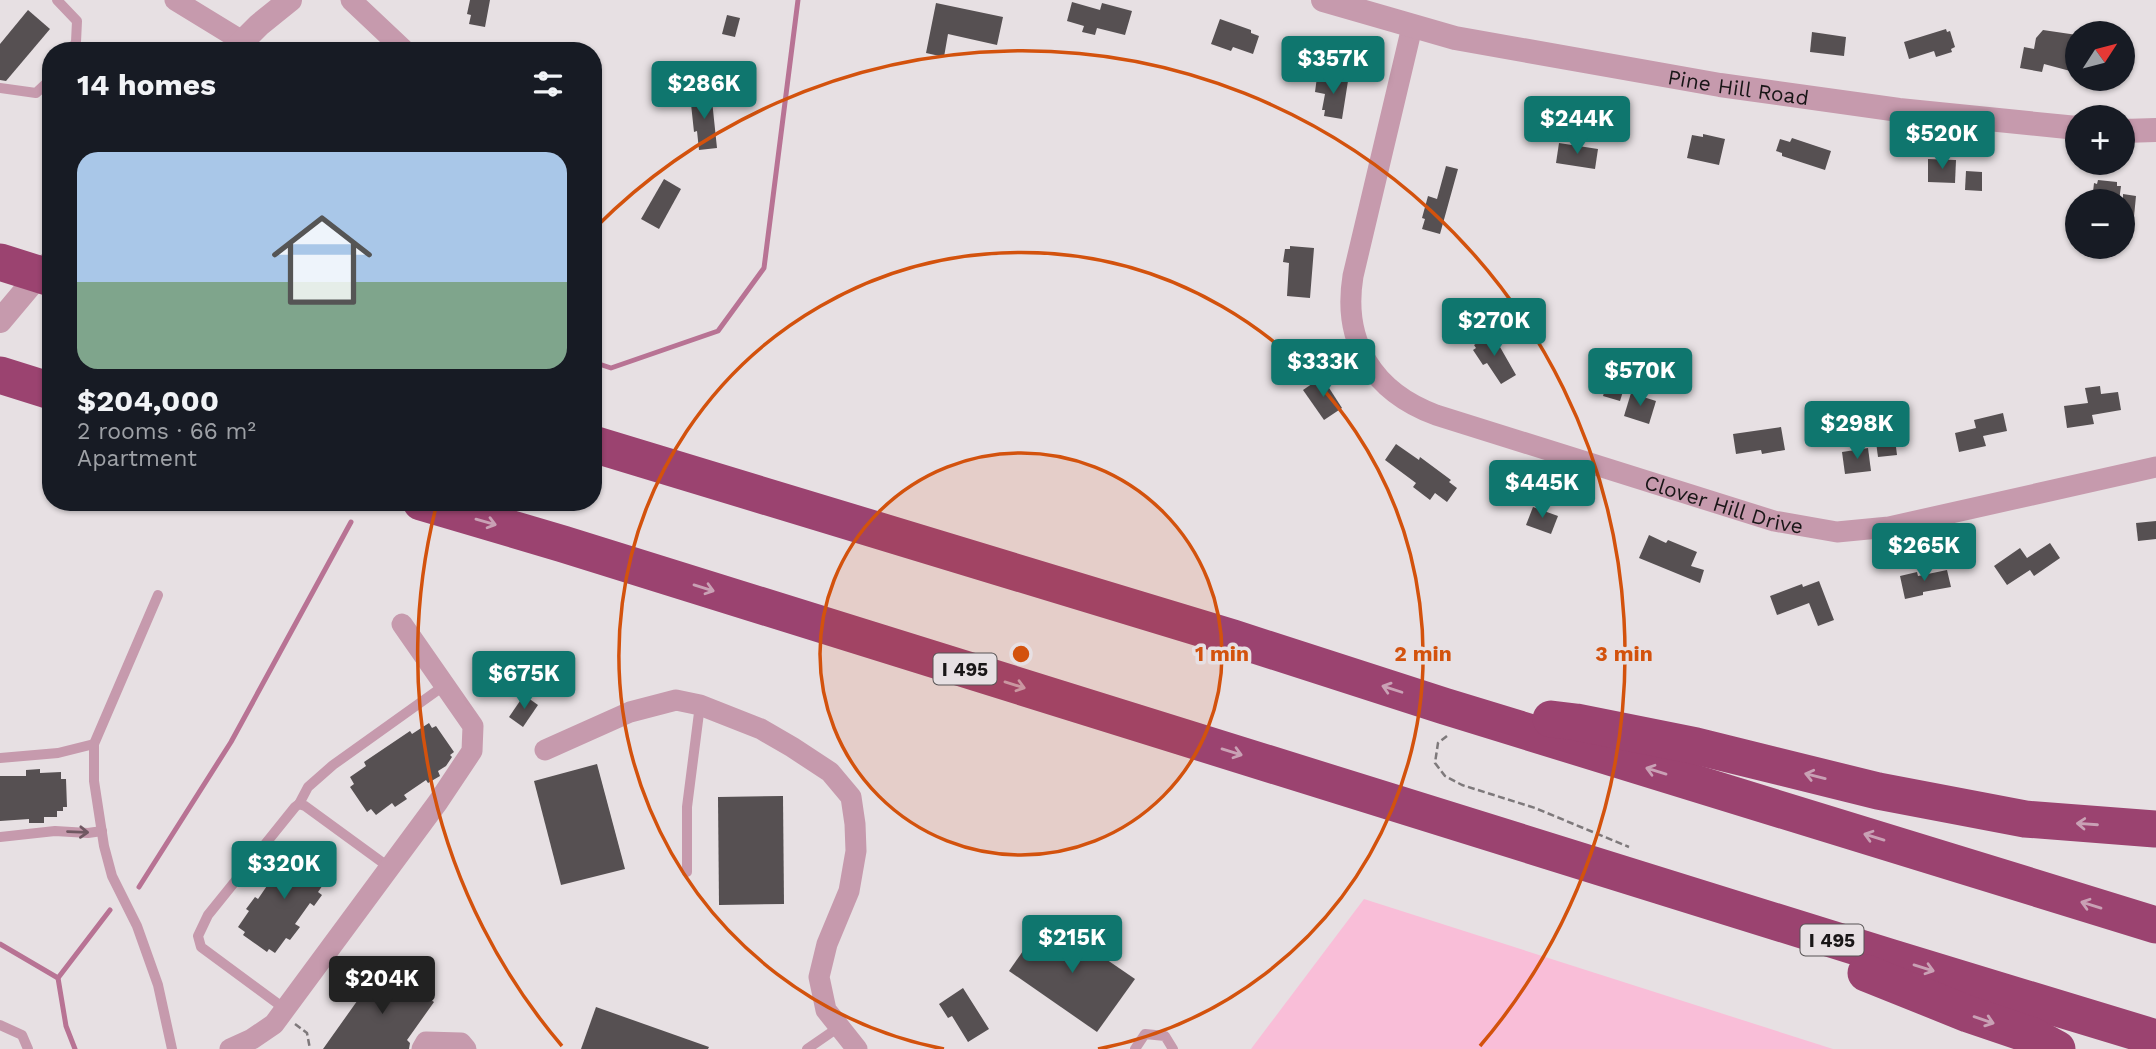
<!DOCTYPE html>
<html lang="en">
<head>
<meta charset="utf-8">
<style>
  :root { --surface:#171b24; --page:#20242c; --text:#f1f3f6; --muted:#9ea1a6; --accent:#0f766e }
  body { margin:0; font-family:"Work Sans",sans-serif; background:var(--page); color:var(--text); height:100vh; display:flex; flex-direction:column; font-size:26px; white-space:nowrap }
  * { box-sizing:border-box; margin:0 }
  p { font-size:23px; color:var(--muted) }
  .icon { flex:none; width:38px; height:38px; fill:none; stroke:currentColor; stroke-width:2; stroke-linecap:round; stroke-linejoin:round }
  .map { position:relative; flex:1; overflow:hidden }
  .details { position:absolute; left:42px; top:42px; width:560px; height:469px; display:flex; flex-direction:column; background:var(--surface); border-radius:28px; box-shadow:0 2px 5px #0004 }
  .details>* { flex:none }
  .needle { width:46px; rotate:54deg }
  .buttons { position:absolute; left:2065px; top:21px; display:grid; gap:14px }
  .buttons a { display:grid; place-items:center; width:70px; height:70px; border-radius:50%; background:var(--surface); box-shadow:0 2px 5px #0004; font-size:35px }
  .price { position:absolute; translate:-50% -60px; padding:0 16px; border-radius:7px; background:var(--accent); color:#fff; font-size:23px; line-height:46px; filter:drop-shadow(0 2px 4px #0008) }
  .price::after { content:''; position:absolute; left:50%; top:42px; width:21px; height:16px; margin-left:-10px; background:inherit; clip-path:polygon(0 0,100% 0,50% 100%) }
  .price.selected { background:#222; color:#fff }
  ul { padding:0; list-style:none }
  li { display:grid; align-content:center; gap:14px; height:371px; padding:0 35px }
  li span { display:grid; place-items:center; height:217px; border-radius:21px; color:#555 }
  li>.icon { margin-inline-start:auto }
  span .icon { width:126px; height:126px; fill:#fffc; stroke-width:1 }
  li b { font-size:30px }
  h2 { display:flex; justify-content:space-between; align-items:center; height:84px; padding:0 35px; font-size:30px }
  .map>svg:first-child { display:block }
  .green { fill:#f9bed8 }
  .lines { fill:none; stroke-linecap:round; stroke-linejoin:round }
  .stream { stroke:#b87394; stroke-width:5 }
  .building { fill:#565052 }
  .path { stroke:#7e797b; stroke-width:2.5; stroke-dasharray:7 3.5; stroke-linecap:butt }
  .service { stroke:#c69aad; stroke-width:10 }
  .minor { stroke:#c69aad; stroke-width:21 }
  .tertiary { stroke:#c69aad; stroke-width:24 }
  .motorway { stroke:#9b4370; stroke-width:37 }
  .oneway { stroke:#c9a1b5 }
  .oneway2 { stroke:#705862 }
  .ring { fill:none; stroke:#d3520d; stroke-width:3.5 }
  .labels { text-anchor:middle; dominant-baseline:central; stroke-width:7; stroke-linejoin:round; paint-order:stroke }
  .shield { fill:#e7e0e3; stroke:#575354; stroke-width:2 }
  .shield-label { font-size:19px; font-weight:bold; fill:#191617 }
  .street-label { font-size:21px; fill:#191617; stroke:#e7e0e3 }
  .centre { fill:#d3520d; stroke:#e7e0e3; stroke-width:3.5 }
  .ring-label { font-size:21px; text-anchor:middle; font-weight:bold; fill:#d3520d; stroke:#e7e0e3; stroke-width:7; stroke-linejoin:round; paint-order:stroke }
</style>
</head>
<body>
<div class="map">
<svg width="2156" height="1049" viewBox="0 0 2156 1049">
  <rect width="100%" height="100%" fill="#e7e0e3"/>
  <!-- green -->
  <polygon class="green" points="1364,899 1833,1049 1251,1049"/>
  <g class="lines">
    <!-- stream -->
    <g class="stream">
      <polyline points="593,362 611,368 718,331 764,268 798,0"/>
      <polyline points="139,887 231,742 351,522"/>
      <polyline points="0,944 58,978"/>
      <polyline points="75,1049 66,1026 58,978 110,910"/>
    </g>
  </g>
  <!-- building -->
  <g class="building">
    <polygon points="470,0 490,0 485,27 469,24 471,15 467,14"/>
    <polygon points="1072,2 1100,10 1102,3 1132,11 1125,35 1097,28 1095,35 1082,32 1084,26 1067,21"/>
    <polygon points="936,3 1003,17 997,45 948,34 944,57 926,53"/>
    <polygon points="28,10 50,29 6,81 0,80 0,44"/>
    <polygon points="727,15 740,18 735,37 722,34"/>
    <polygon points="1220,19 1251,30 1251,33 1259,36 1253,54 1233,47 1231,51 1211,44"/>
    <polygon points="1946,29 1947,32 1950,31 1955,47 1951,49 1952,52 1936,57 1934,51 1909,59 1904,42"/>
    <polygon points="2043,30 2077,35 2077,61 2074,72 2044,64 2042,72 2020,68 2024,47 2034,49 2036,38"/>
    <polygon points="1812,32 1846,37 1844,56 1810,52"/>
    <polygon points="1317,77 1348,81 1342,119 1324,116 1325,110 1322,110 1325,94 1315,92"/>
    <polygon points="711,91 717,148 699,150 697,131 694,132 691,104 695,104 694,93"/>
    <polygon points="1703,134 1725,139 1719,165 1687,158 1692,135 1703,137"/>
    <polygon points="1792,138 1831,151 1825,170 1782,156 1782,153 1776,151 1780,139 1790,142"/>
    <polygon points="1559,143 1598,149 1595,169 1556,163"/>
    <polygon points="1928,159 1956,160 1955,183 1928,182"/>
    <polygon points="1446,166 1458,169 1440,234 1422,229 1425,219 1422,218 1428,196 1437,199"/>
    <polygon points="1966,171 1982,172 1982,191 1965,190"/>
    <polygon points="664,179 681,189 659,229 641,219"/>
    <polygon points="2098,180 2117,182 2117,186 2121,186 2119,201 2092,201 2094,183 2097,184"/>
    <polygon points="2123,194 2136,196 2132,237 2123,236"/>
    <polygon points="1290,246 1314,248 1310,298 1287,296 1289,263 1283,262 1285,249 1290,249"/>
    <polygon points="1492,333 1516,375 1501,384 1487,363 1483,365 1473,350 1476,348 1474,345"/>
    <polygon points="1322,377 1342,408 1324,420 1303,390"/>
    <polygon points="1608,380 1625,385 1620,401 1603,396"/>
    <polygon points="2100,386 2101,394 2118,392 2121,410 2092,415 2094,424 2067,428 2064,406 2088,403 2085,388"/>
    <polygon points="1631,393 1656,401 1649,424 1624,416"/>
    <polygon points="2003,413 2007,431 1983,436 1986,446 1959,452 1955,433 1976,428 1974,420"/>
    <polygon points="1781,427 1785,450 1762,454 1761,450 1736,454 1733,434"/>
    <polygon points="1895,439 1897,455 1878,457 1876,442"/>
    <polygon points="1396,444 1419,460 1420,457 1451,480 1449,482 1457,488 1447,502 1435,493 1430,500 1413,487 1416,483 1385,460"/>
    <polygon points="1868,448 1871,471 1845,474 1842,452"/>
    <polygon points="1533,507 1558,516 1551,534 1526,525"/>
    <polygon points="2156,521 2156,539 2138,541 2136,523"/>
    <polygon points="1649,535 1666,543 1668,540 1697,552 1691,566 1704,570 1700,583 1639,558"/>
    <polygon points="2050,543 2060,558 2034,576 2030,570 2007,585 1994,566 2020,548 2027,558"/>
    <polygon points="1947,570 1951,587 1923,592 1923,595 1905,599 1900,576 1917,572 1918,576"/>
    <polygon points="1819,581 1834,620 1818,626 1809,603 1777,615 1770,596 1802,584 1803,587"/>
    <polygon points="524,695 538,705 523,727 509,717"/>
    <polygon points="429,723 432,728 436,726 454,752 450,755 452,757 446,766 438,771 440,776 428,783 426,780 404,795 407,799 395,807 392,803 376,815 371,809 367,812 350,787 354,784 350,777 366,766 364,762 410,731 412,734"/>
    <polygon points="597,764 625,869 561,885 534,781"/>
    <polygon points="40,769 40,773 61,772 61,779 66,779 67,807 63,807 63,811 57,811 57,817 44,817 44,823 29,823 29,819 0,821 0,776 26,776 26,770"/>
    <polygon points="783,796 784,904 719,905 718,797"/>
    <polygon points="294,848 300,853 302,849 327,866 324,870 330,875 318,892 322,895 314,906 310,903 295,924 300,927 290,940 286,938 275,953 269,949 267,952 243,935 245,932 238,927 249,911 246,909 255,897 258,899 273,877 270,874 278,862 282,865"/>
    <polygon points="1046,918 1135,979 1097,1032 1009,971"/>
    <polygon points="382,966 434,1002 407,1040 410,1043 409,1049 323,1049"/>
    <polygon points="963,988 989,1029 968,1042 952,1016 948,1018 939,1004"/>
    <polygon points="596,1007 709,1047 708,1049 581,1049"/>
  </g>
  <g class="lines">
    <!-- path -->
    <g class="path">
      <polyline points="1447,736 1438,743 1435,763 1445,776 1462,785 1535,808 1629,847"/>
      <polyline points="295,1024 307,1033 310,1049"/>
    </g>
    <!-- service -->
    <g class="service">
      <polyline points="57,0 77,21 76,42 71,51"/>
      <polyline points="0,88 36,93 51,79"/>
      <polyline points="158,595 94,744 94,781 104,846 112,876 137,926 158,985 172,1049"/>
      <polyline points="0,758 58,753 94,744"/>
      <polyline points="299,804 308,787 333,765 445,685"/>
      <polyline points="0,837 55,831 88,833 102,831"/>
      <polyline points="687,872 687,807 700,705"/>
      <polyline points="285,1009 201,947 198,936 208,915 295,807 299,804 305,806 390,868"/>
      <polyline points="0,1025 22,1035 28,1049"/>
      <polyline points="807,1049 839,1027"/>
      <polyline points="1135,1049 1145,1034 1165,1036 1173,1049"/>
    </g>
    <!-- minor -->
    <g class="minor">
      <polyline points="175,0 242,41"/>
      <polyline points="351,0 405,51"/>
      <path id="s1" d="M1412,27L1353,276C1342,343 1374,392 1436,415L1774,521L1837,532L1889,527L2156,467"/>
      <polyline points="545,750 630,712 676,700 700,705 761,729 792,747 830,772 851,797 855,824 856,851 849,891 827,944 819,977 826,1010 857,1049"/>
      <polyline points="230,1049 252,1039 274,1024 438,802 472,751 473,726 402,624"/>
      <polyline points="422,1049 426,1042 461,1043 466,1049"/>
    </g>
    <!-- tertiary -->
    <g class="tertiary">
      <path id="s2" d="M1323,0L1455,38L1720,85L1899,110L2077,128"/>
      <polyline points="233,51 259,25 290,0"/>
      <polyline points="2123,131 2156,130"/>
      <polyline points="0,321 47,265"/>
    </g>
    <!-- motorway -->
    <g class="motorway">
      <polyline points="0,262 51,278"/>
      <polyline points="0,375 51,391"/>
      <polyline points="593,444 1233,638 1444,706 2156,925"/>
      <polyline points="421,502 563,544 1889,957 2156,1038"/>
      <polyline points="1551,719 1576,722 1696,746 1878,791 2025,819 2155,829"/>
      <polyline points="1866,973 1968,1014 2033,1036 2057,1049"/>
    </g>
  </g>
  <!-- one-way arrows -->
  <defs><path id="oneway-shaft" d="M-6 0H5M1.5-3L5.5 0L1.5 3" fill="none" stroke-width="1.6" stroke-linecap="round" stroke-linejoin="round" transform="scale(1.75)"/></defs>
  <g class="oneway">
    <use href="#oneway-shaft" transform="translate(486 522) rotate(16)"/>
    <use href="#oneway-shaft" transform="translate(704 588) rotate(17)"/>
    <use href="#oneway-shaft" transform="translate(1015 685) rotate(17)"/>
    <use href="#oneway-shaft" transform="translate(1392 689) rotate(-162)"/>
    <use href="#oneway-shaft" transform="translate(1232 752) rotate(17)"/>
    <use href="#oneway-shaft" transform="translate(1656 771) rotate(-163)"/>
    <use href="#oneway-shaft" transform="translate(1815 776) rotate(-166)"/>
    <use href="#oneway-shaft" transform="translate(2087 824) rotate(-176)"/>
    <use href="#oneway-shaft" transform="translate(1874 837) rotate(-163)"/>
    <use href="#oneway-shaft" transform="translate(2091 905) rotate(-163)"/>
    <use href="#oneway-shaft" transform="translate(1924 968) rotate(17)"/>
    <use href="#oneway-shaft" transform="translate(1984 1020) rotate(19)"/>
  </g>
  <use class="oneway2" href="#oneway-shaft" transform="translate(78 832) rotate(2)"/>
  <!-- distance rings -->
  <circle cx="1021" cy="654" r="201" fill="#d3520d" fill-opacity=".12"/>
  <g class="ring">
    <circle cx="1021" cy="654" r="201"/>
    <path d="M944 1049A402 402 0 1 1 1098 1049"/>
    <path d="M562 1046A603 603 0 0 1 437 503M595 228A603 603 0 0 1 1480 1046"/>
  </g>
  <g class="labels">
    <!-- shield labels -->
    <g class="shield">
      <rect x="933.5" y="653.5" width="63" height="31" rx="5"/>
      <rect x="1800.5" y="924.5" width="63" height="31" rx="5"/>
    </g>
    <g class="shield-label">
      <text x="965" y="669">I 495</text>
      <text x="1832" y="940">I 495</text>
    </g>
    <!-- street labels -->
    <g class="street-label">
      <text stroke="none"><textPath href="#s2" startOffset="425">Pine Hill Road</textPath></text>
      <text stroke="none"><textPath href="#s1" startOffset="735">Clover Hill Drive</textPath></text>
    </g>
  </g>
  <circle cx="1021" cy="654" r="10" class="centre"/>
  <g class="ring-label">
    <text x="1222" y="661">1 min</text>
    <text x="1423" y="661">2 min</text>
    <text x="1624" y="661">3 min</text>
  </g>
</svg>
<div class="buttons">
<a><svg class="needle" viewBox="-14 -14 28 28"><path d="M0-13l5 13h-10z" fill="#e53935"/><path d="M0 13l5-13h-10z" fill="#9ea1a6"/></svg></a>
<a>+</a>
<a>−</a>
</div>
<b class="price" style="left:1333px;top:96px">$357K</b>
<b class="price" style="left:704px;top:121px">$286K</b>
<b class="price" style="left:1577px;top:156px">$244K</b>
<b class="price" style="left:1942px;top:171px">$520K</b>
<b class="price" style="left:1494px;top:358px">$270K</b>
<b class="price" style="left:1323px;top:399px">$333K</b>
<b class="price" style="left:1640px;top:408px">$570K</b>
<b class="price" style="left:1857px;top:461px">$298K</b>
<b class="price" style="left:1542px;top:520px">$445K</b>
<b class="price" style="left:1924px;top:583px">$265K</b>
<b class="price" style="left:524px;top:711px">$675K</b>
<b class="price" style="left:284px;top:901px">$320K</b>
<b class="price" style="left:1072px;top:975px">$215K</b>
<b class="price selected" style="left:382px;top:1016px">$204K</b>
<section class="details">
<h2>14 homes<svg class="icon" aria-label="filters" viewBox="0 0 24 24"><path d="M4 7h16M4 17h16"/><circle cx="9" cy="7" r="2"/><circle cx="15" cy="17" r="2"/></svg></h2>
<ul>
<li><span style="background:linear-gradient(#a9c7e8 60%,#7fa58c 0)"><svg class="icon" aria-label="home" viewBox="0 0 24 24"><path d="M3 11l9-7 9 7M6 9v11h12V9"/></svg></span><div><b>$204,000</b><p>2 rooms · 66 m²</p><p>Apartment</p></div></li>
</ul>
</section>
</div>
</body>
</html>
